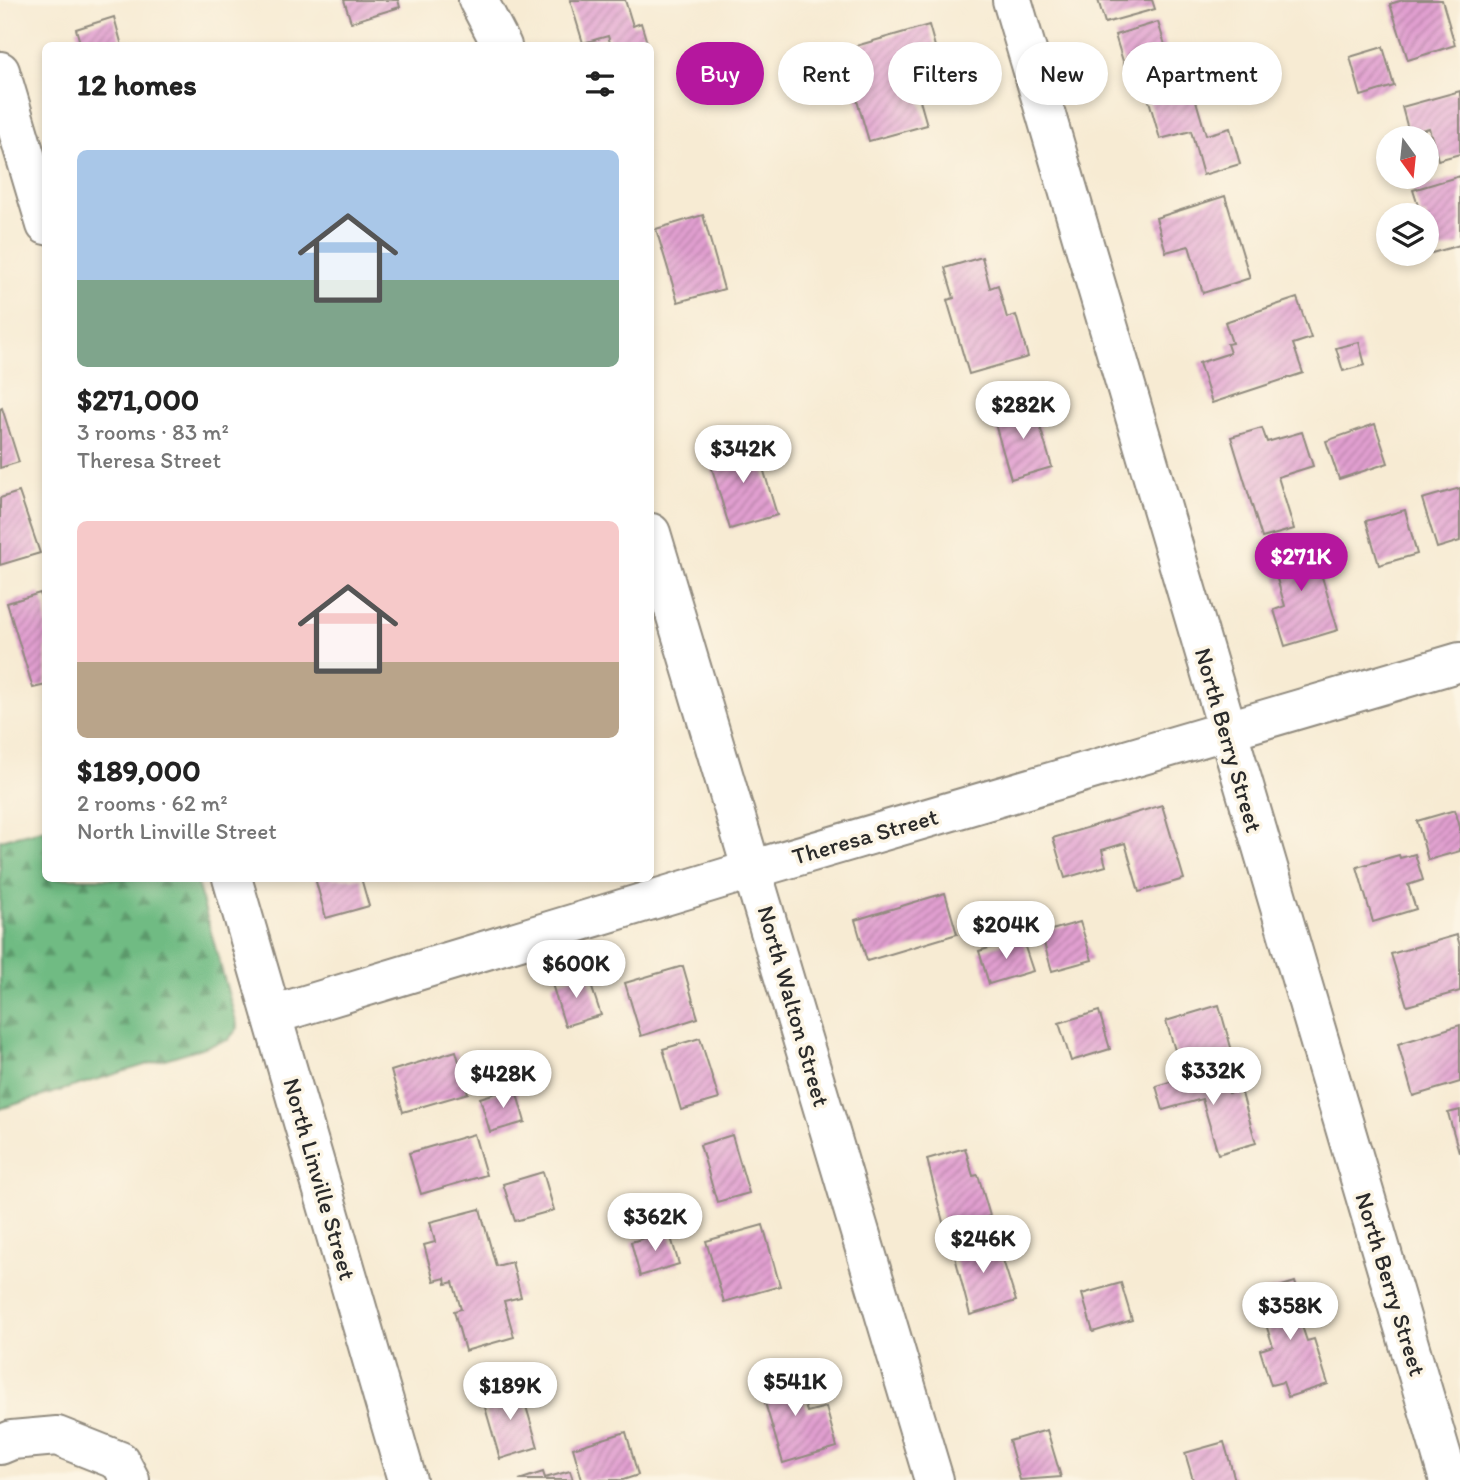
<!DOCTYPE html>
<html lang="en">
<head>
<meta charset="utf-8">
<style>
  :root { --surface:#fff; --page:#f6f6f6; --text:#222; --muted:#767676; --accent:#b5179e }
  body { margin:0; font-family:Itim,sans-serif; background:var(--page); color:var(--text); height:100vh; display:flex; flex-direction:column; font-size:26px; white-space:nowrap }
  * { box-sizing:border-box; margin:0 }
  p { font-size:23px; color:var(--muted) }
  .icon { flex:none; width:38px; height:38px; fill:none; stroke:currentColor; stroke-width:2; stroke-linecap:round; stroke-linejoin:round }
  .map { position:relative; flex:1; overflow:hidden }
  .panel { position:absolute; left:42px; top:42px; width:612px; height:840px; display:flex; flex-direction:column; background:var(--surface); border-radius:10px; box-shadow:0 4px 10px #0003 }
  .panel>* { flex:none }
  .top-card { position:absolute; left:676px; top:42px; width:665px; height:63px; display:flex; gap:14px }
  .needle { width:46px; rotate:165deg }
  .tools { position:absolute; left:1376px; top:126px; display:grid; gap:14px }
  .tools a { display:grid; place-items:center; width:63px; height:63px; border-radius:50%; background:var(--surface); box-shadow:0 4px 10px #0003; font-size:35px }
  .price { position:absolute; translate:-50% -60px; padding:0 16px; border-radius:24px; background:#fff; color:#222; font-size:23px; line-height:46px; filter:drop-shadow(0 2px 4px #0008) }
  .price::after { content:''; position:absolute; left:50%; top:42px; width:21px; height:16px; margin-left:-10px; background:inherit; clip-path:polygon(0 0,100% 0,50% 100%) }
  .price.active { background:var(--accent); color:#fff }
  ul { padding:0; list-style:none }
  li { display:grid; align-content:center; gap:14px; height:371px; padding:0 35px }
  li span { display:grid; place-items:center; height:217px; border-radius:10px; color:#555 }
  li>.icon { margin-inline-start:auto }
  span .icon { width:126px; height:126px; fill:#fffc; stroke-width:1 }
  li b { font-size:30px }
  h2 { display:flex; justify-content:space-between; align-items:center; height:84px; padding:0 35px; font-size:30px }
  .chip { padding:0 24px; border-radius:32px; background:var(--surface); box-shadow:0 4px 10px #0003; font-size:24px; line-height:63px }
  .chip.active { background:var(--accent); color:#fff }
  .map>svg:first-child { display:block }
  .forest { fill:url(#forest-firs); stroke:#4d7357; stroke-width:2 }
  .building { fill:url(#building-hatch) }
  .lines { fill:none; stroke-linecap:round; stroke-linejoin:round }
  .minor-casing { stroke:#918b7f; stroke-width:42 }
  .minor { stroke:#fff; stroke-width:38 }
  .labels { text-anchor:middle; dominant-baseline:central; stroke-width:7; stroke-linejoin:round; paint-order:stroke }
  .street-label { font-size:24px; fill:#2b2b2b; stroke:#fcf5e5 }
</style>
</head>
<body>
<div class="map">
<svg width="1460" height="1480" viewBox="0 0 1460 1480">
  <defs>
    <pattern id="forest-firs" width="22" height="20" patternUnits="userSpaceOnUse" patternTransform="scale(1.75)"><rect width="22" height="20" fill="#6fbb83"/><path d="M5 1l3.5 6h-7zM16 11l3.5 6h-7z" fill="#5b986b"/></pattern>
    <pattern id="building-hatch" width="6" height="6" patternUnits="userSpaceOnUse" patternTransform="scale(1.75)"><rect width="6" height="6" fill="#e19fd0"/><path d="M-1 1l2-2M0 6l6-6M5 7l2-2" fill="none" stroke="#b782a9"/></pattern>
  </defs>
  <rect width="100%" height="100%" fill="#fcf5e5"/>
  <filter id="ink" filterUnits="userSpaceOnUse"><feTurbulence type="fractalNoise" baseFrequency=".0143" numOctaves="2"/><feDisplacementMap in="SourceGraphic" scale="14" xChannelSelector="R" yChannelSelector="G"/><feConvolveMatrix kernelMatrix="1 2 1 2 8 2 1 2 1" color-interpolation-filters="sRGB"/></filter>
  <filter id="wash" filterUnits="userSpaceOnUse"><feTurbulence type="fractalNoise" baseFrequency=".00686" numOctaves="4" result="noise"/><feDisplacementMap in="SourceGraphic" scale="28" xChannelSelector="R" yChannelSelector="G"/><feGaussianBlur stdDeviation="1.57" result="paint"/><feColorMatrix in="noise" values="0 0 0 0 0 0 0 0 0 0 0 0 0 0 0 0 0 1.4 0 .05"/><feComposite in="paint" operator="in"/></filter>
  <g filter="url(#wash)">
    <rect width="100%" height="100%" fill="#f7ebd3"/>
    <!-- forest -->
    <polygon class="forest" points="45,829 46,878 196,879 238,1028 228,1040 0,1109 0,840"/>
    <g id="blocks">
      <!-- building -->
      <g class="building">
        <polygon points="344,0 398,0 400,7 351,22"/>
        <polygon points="570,0 625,0 633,26 641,23 648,46 611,46 608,36 583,43"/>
        <polygon points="1098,0 1152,0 1155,9 1105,23"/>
        <polygon points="1403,0 1442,0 1455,45 1408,60 1390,4"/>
        <polygon points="114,17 122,46 81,46 76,29"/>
        <polygon points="1158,22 1169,58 1126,71 1115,35"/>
        <polygon points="929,25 939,61 911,69 927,125 869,141 842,50"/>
        <polygon points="1383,47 1394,86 1361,96 1350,57"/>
        <polygon points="1189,77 1206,135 1230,128 1240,164 1203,175 1191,131 1160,139 1146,90"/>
        <polygon points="1460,91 1460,154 1438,160 1429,128 1409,133 1402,107"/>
        <polygon points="1460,176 1460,245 1432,253 1426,233 1426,215 1421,215 1413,190"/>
        <polygon points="1225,196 1250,278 1203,293 1189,246 1166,252 1156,218"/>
        <polygon points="703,215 724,289 678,302 656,229"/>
        <polygon points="982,257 990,288 998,285 1007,318 1016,315 1028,357 969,374 947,300 954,298 945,268"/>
        <polygon points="1297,298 1311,338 1293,344 1303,373 1212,403 1199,363 1230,353 1227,344 1232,343 1225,322"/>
        <polygon points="1359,342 1365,365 1343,371 1336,348"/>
        <polygon points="1039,403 1045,422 1039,423 1052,467 1011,479 993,417"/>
        <polygon points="2,408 19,462 0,468 0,409"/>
        <polygon points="1375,424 1388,463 1339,479 1326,441"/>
        <polygon points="1262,428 1267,442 1302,432 1313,466 1278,477 1294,529 1262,538 1231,437"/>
        <polygon points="755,441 777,515 730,529 708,455"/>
        <polygon points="1460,488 1460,541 1437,548 1422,499"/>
        <polygon points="19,492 40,553 0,565 0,498"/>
        <polygon points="1405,510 1417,554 1379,565 1366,521"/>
        <polygon points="1310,537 1338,630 1285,646 1274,610 1285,606 1268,549"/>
        <polygon points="40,593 46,611 46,685 33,688 7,603"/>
        <polygon points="1162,805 1184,879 1139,892 1125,843 1102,850 1106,866 1065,878 1053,838"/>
        <polygon points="1455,810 1460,827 1460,851 1428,860 1417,821"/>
        <polygon points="1415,854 1423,880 1408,885 1416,909 1373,922 1357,867 1399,855 1400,858"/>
        <polygon points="315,878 361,878 369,906 326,918"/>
        <polygon points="945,893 957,934 867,961 855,920"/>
        <polygon points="1080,922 1092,960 1052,971 1041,933"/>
        <polygon points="1457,935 1460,946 1460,991 1407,1006 1391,954"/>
        <polygon points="1022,938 1033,971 989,984 979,951"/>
        <polygon points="683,966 698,1018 641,1036 625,983"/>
        <polygon points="587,973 601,1015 565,1026 552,984"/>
        <polygon points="1219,1005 1234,1058 1182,1073 1166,1021"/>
        <polygon points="1099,1011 1110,1049 1071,1061 1059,1023"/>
        <polygon points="1460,1025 1460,1082 1413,1096 1398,1044"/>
        <polygon points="700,1038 719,1099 681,1110 663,1049"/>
        <polygon points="456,1051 468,1093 403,1112 391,1071"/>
        <polygon points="1221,1067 1229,1093 1241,1090 1256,1143 1218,1154 1202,1099 1163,1110 1156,1086"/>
        <polygon points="515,1087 525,1122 490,1132 480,1098"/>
        <polygon points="1460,1110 1460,1152 1459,1152 1448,1113"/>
        <polygon points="474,1134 486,1175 421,1194 409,1153"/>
        <polygon points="732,1135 749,1193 717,1202 700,1145"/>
        <polygon points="965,1148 973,1176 978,1175 990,1216 945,1230 927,1159"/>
        <polygon points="543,1172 554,1210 515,1221 503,1184"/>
        <polygon points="480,1209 496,1266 512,1262 521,1297 504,1301 514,1337 465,1351 454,1311 461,1309 453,1282 446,1284 445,1278 434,1281 424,1245 435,1242 430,1222"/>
        <polygon points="763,1225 780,1286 724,1302 706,1241"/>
        <polygon points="669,1231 679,1264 640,1276 631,1242"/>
        <polygon points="990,1233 999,1261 1003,1260 1016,1301 970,1315 952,1245"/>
        <polygon points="1295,1282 1308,1322 1301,1323 1307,1341 1314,1339 1328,1384 1288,1397 1283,1382 1271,1385 1260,1350 1273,1346 1256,1294"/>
        <polygon points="1121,1283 1132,1320 1093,1332 1082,1294"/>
        <polygon points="794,1368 807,1412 826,1407 837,1447 783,1463 758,1379"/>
        <polygon points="520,1386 538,1447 500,1459 482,1397"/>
        <polygon points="1047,1430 1061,1477 1020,1480 1009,1441"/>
        <polygon points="626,1432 638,1475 623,1480 582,1480 573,1448"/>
        <polygon points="1224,1442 1235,1480 1193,1480 1185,1453"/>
        <polygon points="570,1471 573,1480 519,1480 543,1472 545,1478"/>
      </g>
    </g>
  </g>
  <g filter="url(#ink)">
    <use href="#blocks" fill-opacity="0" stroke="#918b7f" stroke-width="2"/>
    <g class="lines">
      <defs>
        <g id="minor">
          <polyline points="478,0 502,46"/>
          <polyline points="1012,0 1449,1480"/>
          <polyline points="0,71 46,225"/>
          <polyline points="651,533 934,1480"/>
          <polyline points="232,878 407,1480"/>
          <polyline points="272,1015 754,869 1460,662"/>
          <polyline points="0,1445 12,1440 57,1436 120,1461 130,1480"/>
        </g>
      </defs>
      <!-- minor casing -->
      <use href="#minor" class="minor-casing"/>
      <!-- minor -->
      <use href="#minor" class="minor"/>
    </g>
  </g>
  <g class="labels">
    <!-- street labels -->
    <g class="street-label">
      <text transform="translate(1229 740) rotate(74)">North Berry Street</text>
      <text transform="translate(865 836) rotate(-16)">Theresa Street</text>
      <text transform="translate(794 1006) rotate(74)">North Walton Street</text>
      <text transform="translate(320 1179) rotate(74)">North Linville Street</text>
      <text transform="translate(1391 1284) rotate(73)">North Berry Street</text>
    </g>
  </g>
</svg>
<div class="tools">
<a><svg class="needle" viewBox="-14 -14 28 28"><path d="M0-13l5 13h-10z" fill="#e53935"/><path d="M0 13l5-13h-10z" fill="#767676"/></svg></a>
<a><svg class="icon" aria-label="layers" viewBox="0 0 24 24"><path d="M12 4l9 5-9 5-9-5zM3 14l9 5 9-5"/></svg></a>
</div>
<b class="price" style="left:1023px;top:441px">$282K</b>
<b class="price" style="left:743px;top:485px">$342K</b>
<b class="price active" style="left:1301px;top:593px">$271K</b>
<b class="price" style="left:1006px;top:961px">$204K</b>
<b class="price" style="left:576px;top:1000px">$600K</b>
<b class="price" style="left:1213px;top:1107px">$332K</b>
<b class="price" style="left:503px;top:1110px">$428K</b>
<b class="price" style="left:655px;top:1253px">$362K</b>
<b class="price" style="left:983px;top:1275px">$246K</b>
<b class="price" style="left:1290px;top:1342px">$358K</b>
<b class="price" style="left:795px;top:1418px">$541K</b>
<b class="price" style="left:510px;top:1422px">$189K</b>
<div class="top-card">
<a class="chip active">Buy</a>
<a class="chip">Rent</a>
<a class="chip">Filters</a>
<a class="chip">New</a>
<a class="chip">Apartment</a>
</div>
<section class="panel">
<h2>12 homes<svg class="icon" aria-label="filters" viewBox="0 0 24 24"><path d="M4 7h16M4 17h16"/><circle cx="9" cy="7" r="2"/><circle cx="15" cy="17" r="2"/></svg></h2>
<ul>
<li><span style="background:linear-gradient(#a9c7e8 60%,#7fa58c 0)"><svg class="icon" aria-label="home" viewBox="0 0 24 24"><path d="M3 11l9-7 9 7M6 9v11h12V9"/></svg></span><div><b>$271,000</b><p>3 rooms · 83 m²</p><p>Theresa Street</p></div></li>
<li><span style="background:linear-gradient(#f6c9c9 65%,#b9a48a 0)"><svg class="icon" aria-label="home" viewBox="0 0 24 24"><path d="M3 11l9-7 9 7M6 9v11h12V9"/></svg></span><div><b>$189,000</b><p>2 rooms · 62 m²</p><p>North Linville Street</p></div></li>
</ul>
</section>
</div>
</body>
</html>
